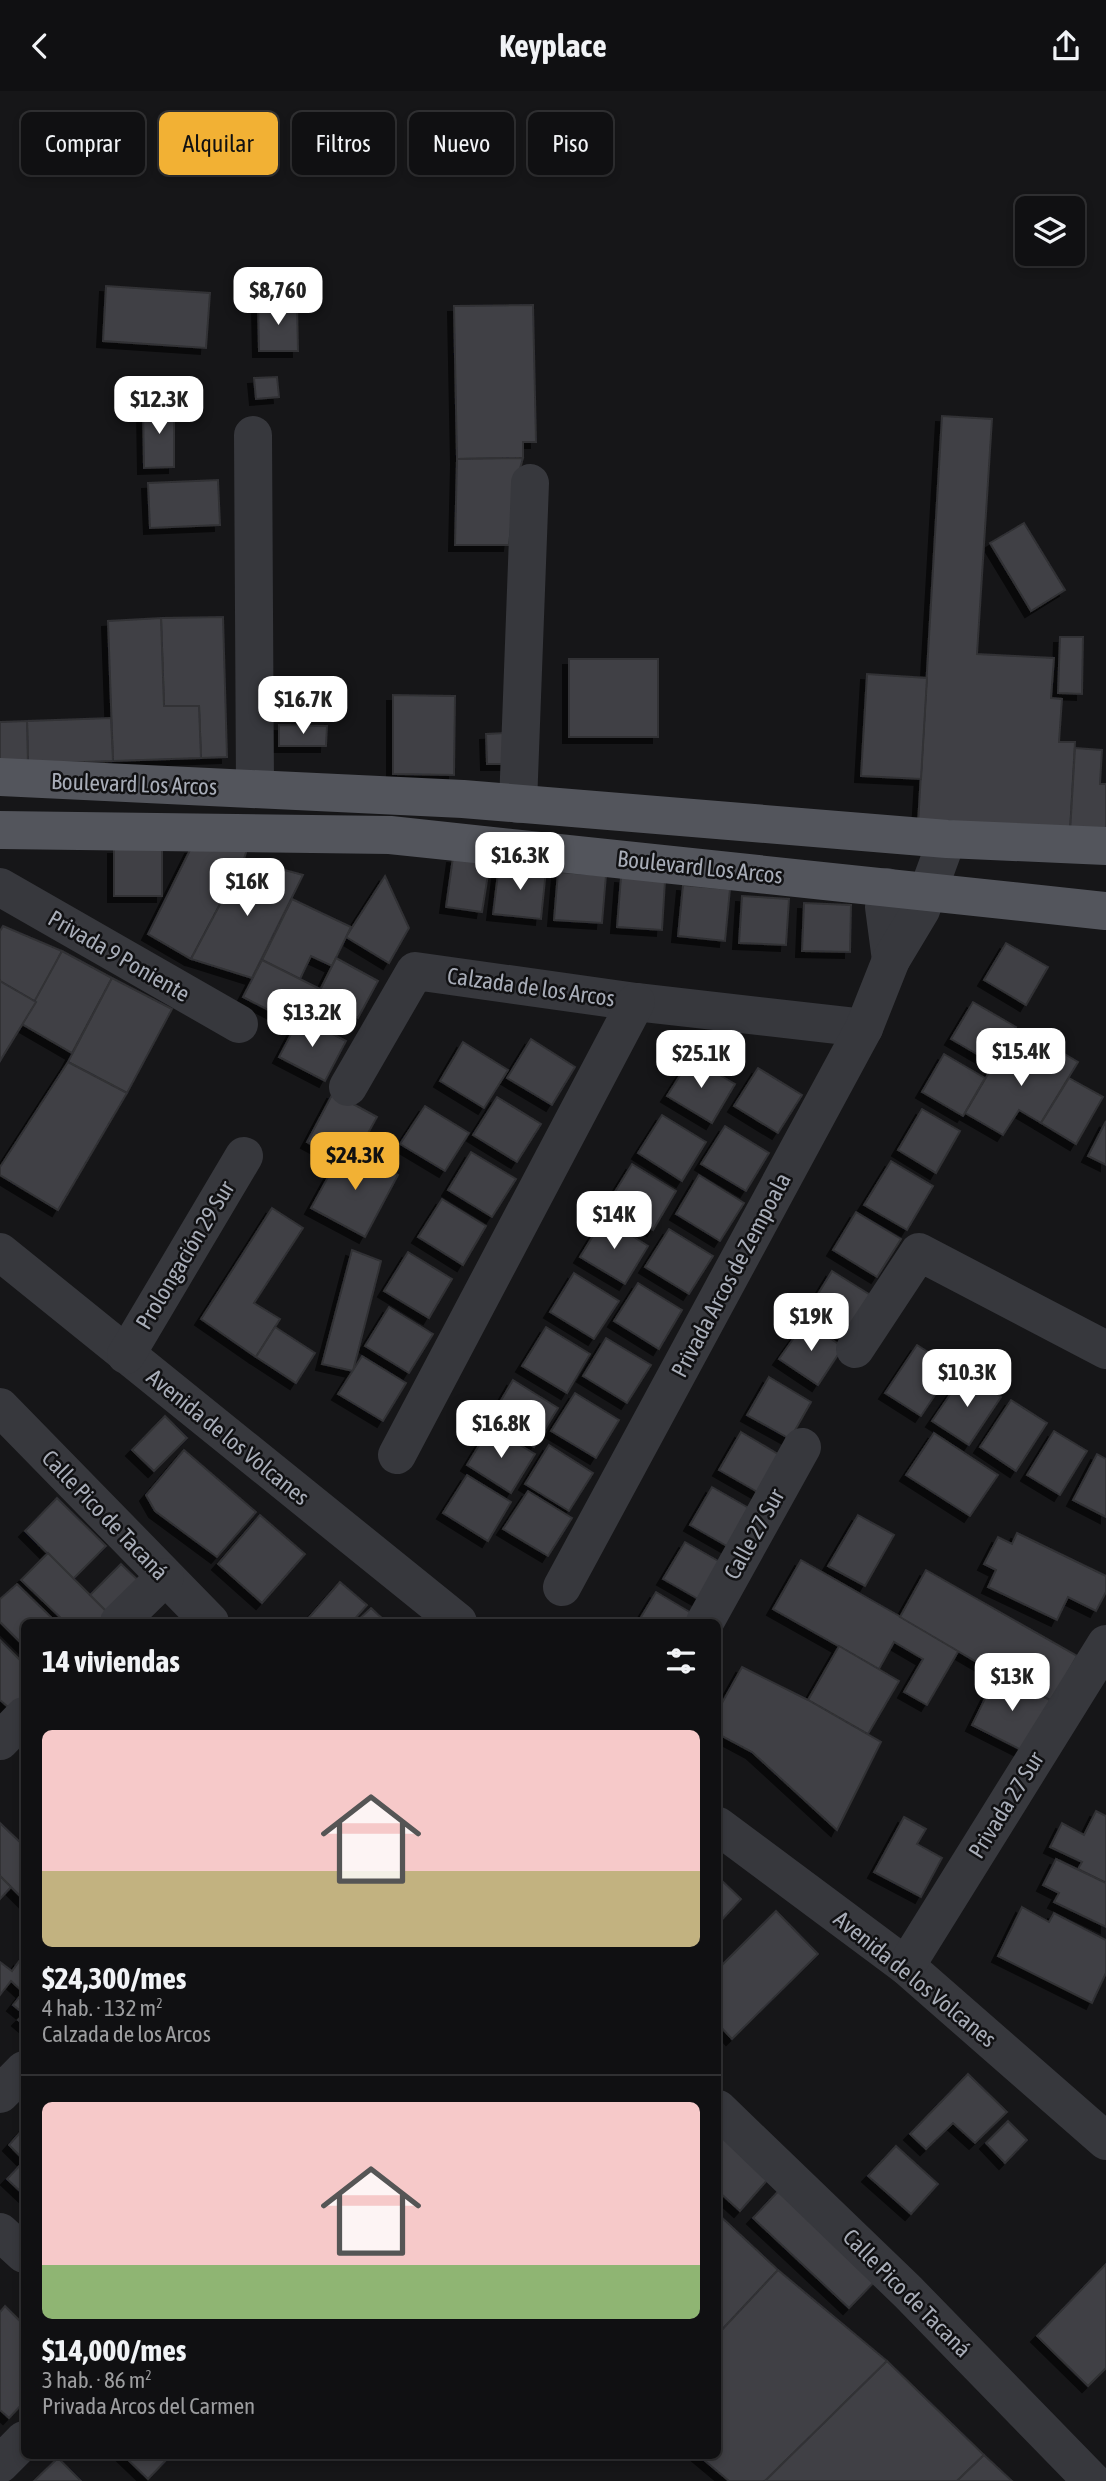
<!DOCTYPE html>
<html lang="es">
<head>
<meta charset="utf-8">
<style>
  :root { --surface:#101012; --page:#1e1e20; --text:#f1f3f6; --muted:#9c9d9f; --line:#303032; --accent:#f2b134 }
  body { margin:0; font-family:"Asap Condensed",sans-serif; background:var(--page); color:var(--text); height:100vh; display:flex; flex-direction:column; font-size:26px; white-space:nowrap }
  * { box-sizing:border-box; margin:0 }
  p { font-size:23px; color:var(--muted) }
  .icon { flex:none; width:38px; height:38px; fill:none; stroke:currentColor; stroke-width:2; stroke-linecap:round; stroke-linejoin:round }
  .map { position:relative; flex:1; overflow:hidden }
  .details { position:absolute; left:21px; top:1528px; width:700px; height:840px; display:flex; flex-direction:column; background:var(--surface); border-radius:10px; box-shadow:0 4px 10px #0003,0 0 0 2px var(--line) }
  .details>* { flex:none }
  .banner { position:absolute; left:21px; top:21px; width:700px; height:63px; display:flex; gap:14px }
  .controls { position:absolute; left:1015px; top:105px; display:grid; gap:14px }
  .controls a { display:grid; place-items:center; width:70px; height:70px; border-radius:10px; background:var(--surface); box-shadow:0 4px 10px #0003,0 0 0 2px var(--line); font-size:35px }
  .price { position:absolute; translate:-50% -60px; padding:0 16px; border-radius:14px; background:#fff; color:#222; font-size:23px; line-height:46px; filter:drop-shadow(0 2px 4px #0008) }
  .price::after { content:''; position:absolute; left:50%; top:42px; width:21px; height:16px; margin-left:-10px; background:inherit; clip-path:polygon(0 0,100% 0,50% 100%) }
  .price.on { background:var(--accent); color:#111 }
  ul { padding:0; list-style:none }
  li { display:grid; align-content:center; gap:14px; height:371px; padding:0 21px }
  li+li { border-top:2px solid var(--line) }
  li span { display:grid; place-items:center; height:217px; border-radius:10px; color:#555 }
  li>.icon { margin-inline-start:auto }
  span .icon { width:126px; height:126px; fill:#fffc; stroke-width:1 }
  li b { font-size:30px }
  h2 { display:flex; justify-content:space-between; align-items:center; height:84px; padding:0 21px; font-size:30px }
  .chip { padding:0 24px; border-radius:10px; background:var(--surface); box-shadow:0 4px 10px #0003,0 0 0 2px var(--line); font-size:24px; line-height:63px }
  .chip.on { background:var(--accent); color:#111 }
  header { display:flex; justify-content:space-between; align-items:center; height:91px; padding:0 21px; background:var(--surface); font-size:32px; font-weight:700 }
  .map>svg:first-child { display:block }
  .building { fill:#404145; stroke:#303034; stroke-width:2; filter:url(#shadow) }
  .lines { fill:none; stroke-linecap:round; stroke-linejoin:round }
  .minor { stroke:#37383d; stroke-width:38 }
  .major { stroke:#53555c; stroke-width:38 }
  .labels { text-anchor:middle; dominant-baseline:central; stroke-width:5; stroke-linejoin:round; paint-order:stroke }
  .street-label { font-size:23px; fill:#a8adb8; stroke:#111113 }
</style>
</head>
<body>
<header><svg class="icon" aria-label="back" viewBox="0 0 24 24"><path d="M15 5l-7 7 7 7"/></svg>Keyplace<svg class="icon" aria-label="share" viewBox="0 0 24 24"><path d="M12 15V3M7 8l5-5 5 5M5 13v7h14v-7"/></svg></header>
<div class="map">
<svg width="1106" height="2390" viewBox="0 0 1106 2390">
  <defs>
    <filter id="shadow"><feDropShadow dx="-6" dy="6" stdDeviation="0" flood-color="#0009"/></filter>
  </defs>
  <rect width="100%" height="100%" fill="#161618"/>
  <!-- building -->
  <g class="building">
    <polygon points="106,195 210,202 206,257 103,250"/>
    <polygon points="297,212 298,260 259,260 258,213"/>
    <polygon points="533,214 536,351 523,351 523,367 457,368 454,215"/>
    <polygon points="277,286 279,306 256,308 254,287"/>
    <polygon points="143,313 174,313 174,376 144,377"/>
    <polygon points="942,325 992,328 977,563 1054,567 1051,607 1062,608 1059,651 1075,651 1070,741 918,733"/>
    <polygon points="523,367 516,392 509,454 455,454 457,368"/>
    <polygon points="218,389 220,434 150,437 148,392"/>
    <polygon points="1024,432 1065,499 1031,520 990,452"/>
    <polygon points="223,526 227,666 201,667 199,615 164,615 161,527"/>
    <polygon points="161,527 164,615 199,615 201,667 113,670 108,530"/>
    <polygon points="1060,546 1083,546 1082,603 1058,602"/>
    <rect x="569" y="568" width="89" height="78"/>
    <polygon points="867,583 927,587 921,688 861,685"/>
    <polygon points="393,604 455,605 454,684 393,683"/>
    <polygon points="111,627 113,670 28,673 27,630"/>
    <polygon points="27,630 28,673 0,674 0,631"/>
    <polygon points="279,634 327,635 326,655 279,655"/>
    <polygon points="505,642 507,673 487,673 486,643"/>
    <polygon points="1075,657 1102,659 1100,693 1106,693 1106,743 1070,741"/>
    <polygon points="248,755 244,768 191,868 148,843 191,757"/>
    <rect x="114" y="757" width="48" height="48"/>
    <polygon points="453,766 490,771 482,821 446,816"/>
    <polygon points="244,768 303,784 252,887 191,868"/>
    <polygon points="499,774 546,779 541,828 493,823"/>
    <polygon points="558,781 606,784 602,832 554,829"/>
    <polygon points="385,785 409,837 389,872 346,846"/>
    <polygon points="621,786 665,790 662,839 617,836"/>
    <polygon points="683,794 730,798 725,850 678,845"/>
    <polygon points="742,805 789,808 786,854 739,852"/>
    <polygon points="292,808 351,836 332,875 311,865 300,888 262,869"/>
    <polygon points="804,812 851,814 850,861 802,860"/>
    <polygon points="3,835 62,860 36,911 0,890 0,840"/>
    <polygon points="1006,852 1048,876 1026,914 984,889"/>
    <polygon points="62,860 112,887 72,962 22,933"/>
    <polygon points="336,867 378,890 358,927 317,905"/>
    <polygon points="262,869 320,898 306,925 282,912 276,923 243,906"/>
    <polygon points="112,887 172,918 127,1002 68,971"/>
    <polygon points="0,890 36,911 0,970"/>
    <polygon points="973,911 1016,936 994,973 951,948"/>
    <polygon points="300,926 346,950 325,990 279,966"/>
    <polygon points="531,948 575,976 552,1014 507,987"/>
    <polygon points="463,951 508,979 484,1017 440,990"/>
    <polygon points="1048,953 1078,971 1041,1032 1019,1019 1003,1044 965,1022 1004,956 1035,974"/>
    <polygon points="944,963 985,987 963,1025 922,1001"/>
    <polygon points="691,967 735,993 712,1032 667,1005"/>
    <polygon points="68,971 127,1002 58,1119 0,1084 0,1076"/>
    <polygon points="758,977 802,1004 778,1042 734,1015"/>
    <polygon points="1069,987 1103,1006 1076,1053 1041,1032"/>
    <polygon points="333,1002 377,1026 357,1062 345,1055 338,1068 307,1051"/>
    <polygon points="497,1006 541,1033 517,1071 473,1044"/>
    <polygon points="425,1015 469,1042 445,1080 400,1053"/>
    <polygon points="922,1018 960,1040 936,1082 898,1059"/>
    <polygon points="662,1024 706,1051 682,1090 638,1062"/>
    <polygon points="1106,1030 1106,1074 1088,1065"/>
    <polygon points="725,1035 769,1062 746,1100 701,1073"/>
    <polygon points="345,1055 398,1084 365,1146 311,1117"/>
    <polygon points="471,1061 516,1088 492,1126 448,1099"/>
    <polygon points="891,1070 933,1095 907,1139 864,1114"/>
    <polygon points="632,1073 676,1100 653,1139 608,1112"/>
    <polygon points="699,1084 744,1112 720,1150 676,1123"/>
    <polygon points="442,1108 486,1135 463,1174 418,1146"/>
    <polygon points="272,1117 303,1137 254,1212 280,1228 256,1266 201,1228"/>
    <polygon points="856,1121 901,1148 877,1186 833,1159"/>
    <polygon points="604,1127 648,1155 625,1193 580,1166"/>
    <polygon points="669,1138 713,1165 689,1203 645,1176"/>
    <polygon points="352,1159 381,1170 353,1280 322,1273"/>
    <polygon points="408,1161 452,1188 429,1227 384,1200"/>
    <polygon points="832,1180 872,1205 847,1246 807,1221"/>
    <polygon points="574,1182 619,1210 594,1248 550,1221"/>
    <polygon points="638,1192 682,1219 659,1258 614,1230"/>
    <polygon points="389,1216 433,1243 409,1282 365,1255"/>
    <polygon points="805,1231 843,1256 818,1294 779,1268"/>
    <polygon points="275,1236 315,1262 296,1292 256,1266"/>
    <polygon points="546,1236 590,1263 567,1302 522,1275"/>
    <polygon points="606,1247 651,1274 627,1312 583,1285"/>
    <polygon points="917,1254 953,1277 921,1325 885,1302"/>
    <polygon points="362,1265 406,1292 383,1330 338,1303"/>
    <polygon points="964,1283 1001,1306 969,1354 932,1330"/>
    <polygon points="769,1286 811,1311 790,1348 747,1324"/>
    <polygon points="513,1289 558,1317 534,1356 490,1328"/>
    <polygon points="575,1302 619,1329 596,1367 551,1340"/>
    <polygon points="1011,1309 1047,1332 1016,1380 980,1356"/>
    <polygon points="165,1325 187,1347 154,1380 132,1359"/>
    <polygon points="490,1336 535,1363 511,1402 467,1374"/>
    <polygon points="1054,1340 1087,1360 1060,1404 1027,1384"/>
    <polygon points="741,1341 783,1366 761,1403 719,1379"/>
    <polygon points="934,1342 998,1384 970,1425 906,1384"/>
    <polygon points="549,1354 593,1382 569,1420 525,1393"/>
    <polygon points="184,1359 256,1421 217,1466 155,1420 146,1404"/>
    <polygon points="1097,1363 1106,1368 1106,1426 1073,1409"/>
    <polygon points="467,1384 511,1411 488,1450 443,1422"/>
    <polygon points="712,1396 754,1420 732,1458 690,1434"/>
    <polygon points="528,1400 572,1427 548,1465 503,1438"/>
    <polygon points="57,1407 106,1455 73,1488 25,1440"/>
    <polygon points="260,1424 305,1463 262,1512 218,1473"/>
    <polygon points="858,1424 894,1444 865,1495 828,1475"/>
    <polygon points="1017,1442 1106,1485 1106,1501 1096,1520 1068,1506 1057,1529 988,1496 996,1479 984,1473 998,1446 1012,1453"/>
    <polygon points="685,1451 727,1475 705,1512 663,1488"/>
    <polygon points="48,1462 111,1525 111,1531 65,1531 21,1489"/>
    <polygon points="801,1469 959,1559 927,1614 904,1601 923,1568 894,1551 879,1578 773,1518"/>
    <polygon points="121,1473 142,1493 111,1525 90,1504"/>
    <polygon points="926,1479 1077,1565 1052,1610 997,1583 900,1526"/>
    <polygon points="340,1491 367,1514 352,1531 305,1531"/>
    <polygon points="17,1493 56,1531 24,1531 24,1555 0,1531 0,1508"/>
    <polygon points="656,1501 698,1526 695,1531 638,1531"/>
    <polygon points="371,1517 386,1531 356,1531"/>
    <polygon points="0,1549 24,1573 24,1614 16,1623 0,1609"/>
    <polygon points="839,1555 899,1590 868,1643 808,1609"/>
    <polygon points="742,1576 808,1609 881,1651 837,1739 752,1661 718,1643 718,1619"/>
    <polygon points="997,1583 1052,1610 1027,1662 972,1634"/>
    <polygon points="1096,1720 1106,1725 1106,1792 1078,1778 1082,1771 1050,1756 1062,1732 1084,1744"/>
    <polygon points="904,1726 926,1738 917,1753 942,1767 921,1806 874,1781"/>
    <polygon points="0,1732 24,1755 24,1809 0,1785"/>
    <polygon points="1056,1768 1106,1792 1106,1836 1054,1811 1059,1802 1043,1794"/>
    <polygon points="0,1785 11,1796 0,1808"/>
    <polygon points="718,1786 741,1808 718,1833"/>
    <polygon points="1022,1816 1049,1831 1054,1822 1106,1849 1106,1882 1092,1912 998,1865"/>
    <polygon points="776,1820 818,1863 732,1948 718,1933 718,1878"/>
    <polygon points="20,1869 24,1872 24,1934 18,1929 24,1923 13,1914 23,1901 11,1890 0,1904 0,1871 12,1880"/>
    <polygon points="968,1983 1007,2021 975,2052 953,2032 926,2058 910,2043"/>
    <polygon points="1008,2030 1027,2049 1005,2072 986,2052"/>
    <polygon points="24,2037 24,2069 9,2054"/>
    <polygon points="718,2041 769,2087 740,2120 718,2100"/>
    <polygon points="896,2055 938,2093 911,2123 868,2085"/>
    <polygon points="24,2070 24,2104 7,2088"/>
    <polygon points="784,2094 881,2184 849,2217 753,2127"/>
    <polygon points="718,2123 778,2179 718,2243"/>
    <polygon points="1106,2173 1106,2277 1088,2295 1037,2245"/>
    <polygon points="778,2179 887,2270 765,2390 729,2390 698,2364 718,2364 718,2243"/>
    <polygon points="5,2215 24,2234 24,2311 9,2327 0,2319 0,2221"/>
    <polygon points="887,2270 984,2364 957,2390 765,2390"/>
    <polygon points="123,2364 171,2364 148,2388"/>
    <polygon points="984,2364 1012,2390 957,2390"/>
    <polygon points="58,2367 81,2390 34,2390"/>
  </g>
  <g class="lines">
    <!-- minor -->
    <g class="minor">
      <polyline points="253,344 255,697"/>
      <polyline points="518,713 530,392"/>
      <polyline points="0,796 239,933"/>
      <polyline points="887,796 884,816 891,869"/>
      <polyline points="348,996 415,880 636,911 864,937"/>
      <polyline points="0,1161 458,1531"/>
      <polyline points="855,1258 919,1161 1106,1259"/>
      <polyline points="126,1264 244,1065"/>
      <polyline points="0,1316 210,1531"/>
      <polyline points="397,1364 636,911"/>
      <polyline points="562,1496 864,937 891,869 921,819 947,748"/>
      <polyline points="119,1531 165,1486"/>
      <polyline points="705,1531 802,1356"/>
      <polyline points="0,1650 24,1625"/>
      <polyline points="718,1735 906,1875 1106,2050"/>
      <polyline points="906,1875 1106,1553"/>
      <polyline points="0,2003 24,1979"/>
      <polyline points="718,2018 908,2201 1092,2390"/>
      <polyline points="0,2141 24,2163"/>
      <polyline points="0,2373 24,2349"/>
    </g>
    <!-- major -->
    <g class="major">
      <polyline points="0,686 463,708 947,748 1106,755"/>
      <polyline points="0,739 390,744 1106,820"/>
    </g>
  </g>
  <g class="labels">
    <!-- street labels -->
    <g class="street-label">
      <text transform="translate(134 693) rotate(2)">Boulevard Los Arcos</text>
      <text transform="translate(700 776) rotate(6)">Boulevard Los Arcos</text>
      <text transform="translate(119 865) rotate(30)">Privada 9 Poniente</text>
      <text transform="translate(531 896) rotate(8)">Calzada de los Arcos</text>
      <text transform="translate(185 1164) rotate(-59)">Prolongación 29 Sur</text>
      <text transform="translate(731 1184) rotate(-62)">Privada Arcos de Zempoala</text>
      <text transform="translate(228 1346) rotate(39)">Avenida de los Volcanes</text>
      <text transform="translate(105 1424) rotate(46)">Calle Pico de Tacaná</text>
      <text transform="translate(754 1443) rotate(-61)">Calle 27 Sur</text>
      <text transform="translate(1006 1714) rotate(-58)">Privada 27 Sur</text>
      <text transform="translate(915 1888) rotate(39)">Avenida de los Volcanes</text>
      <text transform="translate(907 2202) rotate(45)">Calle Pico de Tacaná</text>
    </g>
  </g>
</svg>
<div class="controls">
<a><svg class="icon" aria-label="layers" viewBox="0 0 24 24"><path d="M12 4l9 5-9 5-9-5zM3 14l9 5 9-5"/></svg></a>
</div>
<b class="price" style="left:278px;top:236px">$8,760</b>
<b class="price" style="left:159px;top:345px">$12.3K</b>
<b class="price" style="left:303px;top:645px">$16.7K</b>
<b class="price" style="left:520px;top:801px">$16.3K</b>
<b class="price" style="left:247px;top:827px">$16K</b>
<b class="price" style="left:312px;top:958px">$13.2K</b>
<b class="price" style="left:1021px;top:997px">$15.4K</b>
<b class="price" style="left:701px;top:999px">$25.1K</b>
<b class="price on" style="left:355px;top:1101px">$24.3K</b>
<b class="price" style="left:614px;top:1160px">$14K</b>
<b class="price" style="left:811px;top:1262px">$19K</b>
<b class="price" style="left:967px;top:1318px">$10.3K</b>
<b class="price" style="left:501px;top:1369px">$16.8K</b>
<b class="price" style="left:1012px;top:1622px">$13K</b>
<div class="banner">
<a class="chip">Comprar</a>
<a class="chip on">Alquilar</a>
<a class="chip">Filtros</a>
<a class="chip">Nuevo</a>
<a class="chip">Piso</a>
</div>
<section class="details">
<h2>14 viviendas<svg class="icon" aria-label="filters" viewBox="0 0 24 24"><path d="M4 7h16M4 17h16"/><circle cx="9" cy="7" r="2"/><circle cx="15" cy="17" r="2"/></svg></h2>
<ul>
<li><span style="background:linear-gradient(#f6c9c9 65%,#c2b280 0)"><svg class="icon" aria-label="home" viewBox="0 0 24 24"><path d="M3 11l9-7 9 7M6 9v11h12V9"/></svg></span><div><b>$24,300/mes</b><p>4 hab. · 132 m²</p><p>Calzada de los Arcos</p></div></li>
<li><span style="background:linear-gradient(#f6c9c9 75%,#8fb573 0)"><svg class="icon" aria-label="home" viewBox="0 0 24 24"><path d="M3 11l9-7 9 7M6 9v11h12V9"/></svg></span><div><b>$14,000/mes</b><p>3 hab. · 86 m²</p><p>Privada Arcos del Carmen</p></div></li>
</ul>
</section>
</div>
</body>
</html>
